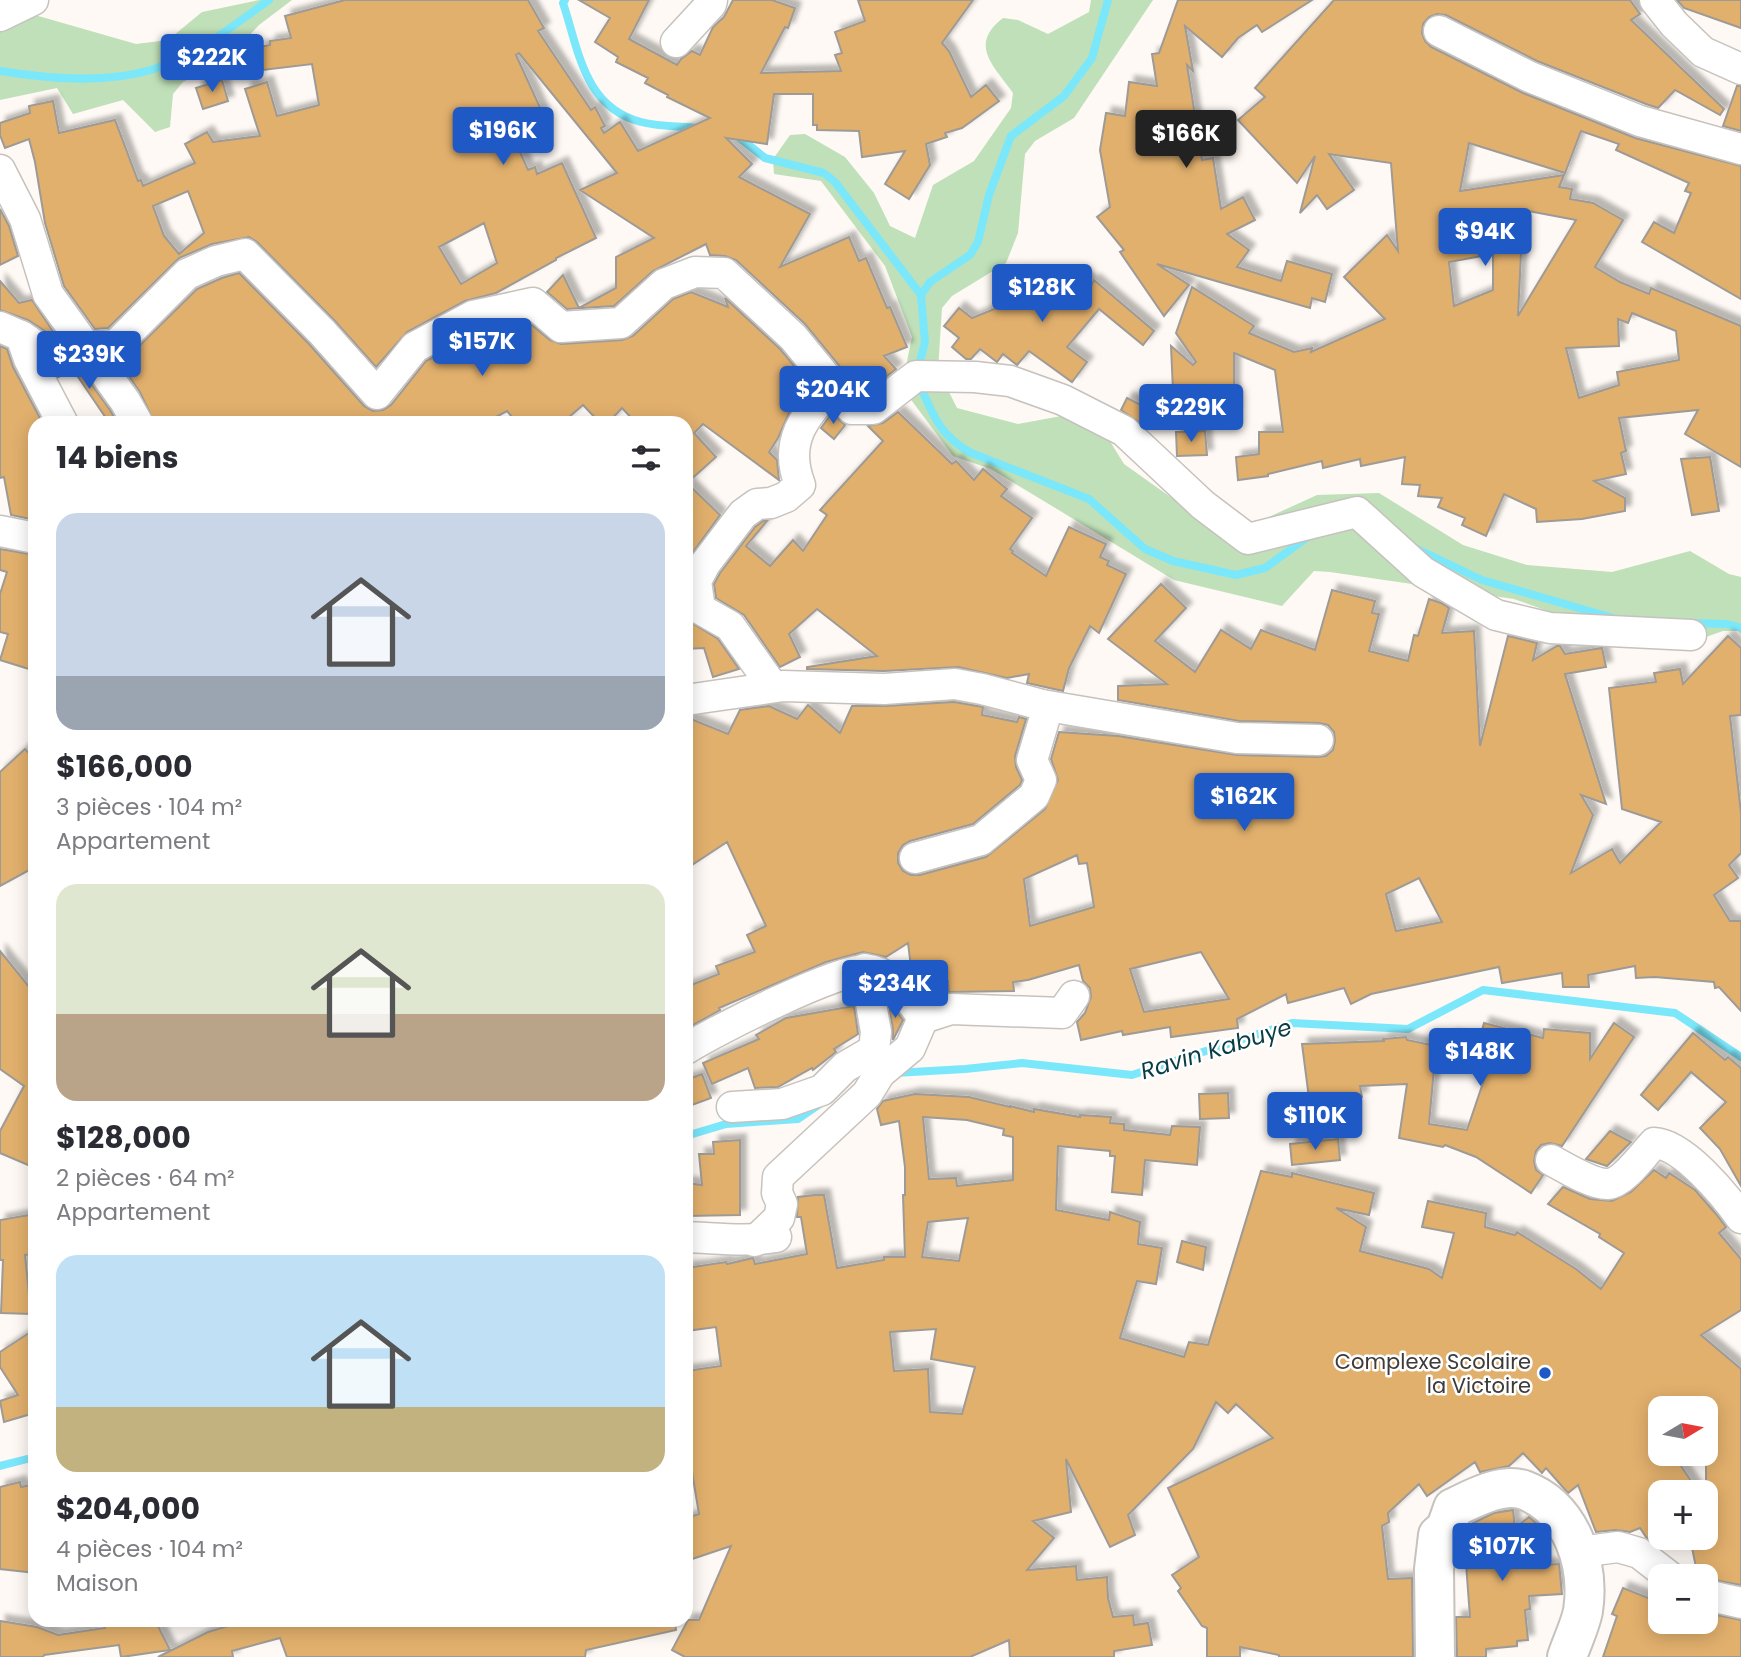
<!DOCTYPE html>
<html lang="fr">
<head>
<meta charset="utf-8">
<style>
  :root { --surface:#fff; --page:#f2f2f3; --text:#2b2b33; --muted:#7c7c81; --accent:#1e59c6 }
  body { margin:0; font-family:Poppins,sans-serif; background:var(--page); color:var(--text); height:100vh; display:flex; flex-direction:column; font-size:26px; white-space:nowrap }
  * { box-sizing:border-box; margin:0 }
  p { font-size:23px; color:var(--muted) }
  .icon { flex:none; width:38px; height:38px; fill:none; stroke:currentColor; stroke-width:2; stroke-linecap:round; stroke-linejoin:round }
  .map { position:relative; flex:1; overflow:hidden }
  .panel { position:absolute; left:28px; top:416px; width:665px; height:1211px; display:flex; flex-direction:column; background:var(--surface); border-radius:21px; box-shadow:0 4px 18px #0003 }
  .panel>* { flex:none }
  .needle { width:46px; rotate:80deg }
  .tools { position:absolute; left:1648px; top:1396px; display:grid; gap:14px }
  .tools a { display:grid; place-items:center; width:70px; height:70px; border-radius:14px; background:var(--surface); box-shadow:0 4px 18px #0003; font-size:35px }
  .price { position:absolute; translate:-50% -60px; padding:0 16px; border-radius:7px; background:var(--accent); color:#fff; font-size:23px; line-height:46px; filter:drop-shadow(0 2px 4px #0008) }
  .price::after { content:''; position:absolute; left:50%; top:42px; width:21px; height:16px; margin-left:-10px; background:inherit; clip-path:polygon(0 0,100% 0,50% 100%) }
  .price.selected { background:#222; color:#fff }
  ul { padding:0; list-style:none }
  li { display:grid; align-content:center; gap:14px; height:371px; padding:0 28px }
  li span { display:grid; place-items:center; height:217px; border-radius:21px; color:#555 }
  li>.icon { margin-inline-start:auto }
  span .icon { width:126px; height:126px; fill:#fffc; stroke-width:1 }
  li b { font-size:30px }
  h2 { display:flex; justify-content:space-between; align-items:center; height:84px; padding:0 28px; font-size:30px }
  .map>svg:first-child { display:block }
  .green { fill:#bfe0b8 }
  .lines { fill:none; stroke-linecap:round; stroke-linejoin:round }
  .stream { stroke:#7be7fa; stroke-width:8 }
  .building { fill:#e2b06d; stroke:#9e9a95; stroke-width:2; fill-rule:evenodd; filter:url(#shadow) }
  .minor-casing { stroke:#c6c2bd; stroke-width:33 }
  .trunk-casing { stroke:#c6c2bd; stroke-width:42 }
  .minor { stroke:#fff; stroke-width:30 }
  .trunk { stroke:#fff; stroke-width:38 }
  .poi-dot { fill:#1e59c6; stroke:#fff; stroke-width:2.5 }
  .labels { text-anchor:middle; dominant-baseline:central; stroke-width:5; stroke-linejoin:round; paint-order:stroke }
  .poi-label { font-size:21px; fill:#3e3c3a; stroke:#fff; text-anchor:end }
  .water-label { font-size:23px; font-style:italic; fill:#093d45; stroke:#fff }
</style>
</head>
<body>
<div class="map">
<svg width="1741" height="1657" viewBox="0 0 1741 1657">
  <defs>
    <filter id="shadow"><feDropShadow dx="6" dy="-6" stdDeviation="2" flood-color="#0004"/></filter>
  </defs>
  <rect width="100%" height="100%" fill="#fef9f4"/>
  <!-- green -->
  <g class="green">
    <polygon points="259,0 292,0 259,25 227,59 183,82 173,94 170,127 155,132 123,100 73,114 57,88 0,100 0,5 136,44 168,40 202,12"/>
    <path d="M1091,0H1153L1074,118L1035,141L1025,154L1018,233L1006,263L952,296L942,308L938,370L957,408L1018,424L1067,415L1098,422L1124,464L1217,530L1260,521L1317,495L1379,493L1463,545L1527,565L1612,572L1690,551L1729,574L1741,577V634L1738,631H1723L1680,646L1647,647L1514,599L1330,572L1314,571L1282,606L1174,580L991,469L953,456L909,397L906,366L912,337L885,266L821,181L774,174L773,159L790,135L805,134L845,157L874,193L890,226L915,238L933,185L974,161L1011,108L1013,93C994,66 968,45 1003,18L1018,20L1048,34L1089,12Z"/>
  </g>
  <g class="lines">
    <!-- stream -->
    <g class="stream">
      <path d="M565,0L563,3C579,51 584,107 641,122C660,127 682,126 701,128"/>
      <path d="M0,71C49,79 106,84 154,69C196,56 234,25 269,0"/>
      <polyline points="736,135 765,158 824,173 835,182 921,295"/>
      <polyline points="918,369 925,342 921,295 930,282 970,255 978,242 989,195 1011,136 1064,96 1092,58 1108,0"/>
      <path d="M918,381C933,414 937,432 969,452L1089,499L1145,549L1173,561L1236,575L1265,568L1309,536"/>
      <polyline points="1415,548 1482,580 1613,618"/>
      <polyline points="1692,623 1727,624 1741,628"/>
      <polyline points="895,1073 965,1069 1022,1063 1132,1075 1292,1023 1408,1029 1483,990 1675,1013 1741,1057"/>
      <polyline points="686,1136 726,1124 798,1119 820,1104"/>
      <polyline points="0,1466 35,1457"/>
    </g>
  </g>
  <!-- building -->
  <g class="building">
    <path d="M345,0H528L544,28L538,31L591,110L595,107L605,126L601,128L604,133L620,122L638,151L710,118L667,97L668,95L645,83L648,78L616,62L618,57L595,42L610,18L579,0H649L629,39L677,65L681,59L692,51L700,55L713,27L724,17L733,0H772L795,8L788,28L785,27L761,73L841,71L835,55L842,53L835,32L865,21L858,0H973L942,43L949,51L971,97L986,85L999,101L962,128L945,133L947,137L926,144L930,165L909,199L885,184L905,151L862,157L859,131L817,130V125H813V94H774L767,144L726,138L752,164L739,177L810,214L780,267L849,237L859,261L866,258L887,308L890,307L907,347L884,356L896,369L867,391H860L805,324L736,260L725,256L710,255L706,244L653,271L614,306L567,309L547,292L563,275L579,308L616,288V257L654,238L580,190L617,173L519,53L516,55L543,114L509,127L528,170L535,167L537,174L562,163L596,238L556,258V260L496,293L465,301L407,332L376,367L334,320L257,242L249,237L212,244L179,258L108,328L95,329L64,286L45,223L35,162L29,139L5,148L0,135V123L30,113L29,106L53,101L59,133L115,120L138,181L141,180L143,186L195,163L185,144L207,132L213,142L260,136L245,89L267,82L277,116L319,105L312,64L263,70L260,47L270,45V41L291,38L285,16ZM188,191L204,233L179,254L164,236L153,206ZM484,223L497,263L461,284L439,247Z"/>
    <polygon points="1178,0 1312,0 1262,32 1257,25 1238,38 1222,57 1185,26 1193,71 1187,65 1202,160 1213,158 1221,209 1243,197 1255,220 1227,234 1249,250 1237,267 1281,281 1287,261 1332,274 1325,302 1312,298 1310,308 1157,264 1189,285 1164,316 1120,252 1124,250 1097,217 1110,207 1100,150 1106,113 1125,116 1129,82 1157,86 1152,54 1159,53"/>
    <path d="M1334,0H1630L1640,14L1631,20L1724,109L1720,115L1675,90L1658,108L1646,104L1537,61L1446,15L1437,14L1429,17L1423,24L1422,33L1425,41L1431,47L1523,93L1635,138L1741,166V299L1642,242L1654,222L1674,233L1691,193L1685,191L1689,183L1616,150L1619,144L1581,131L1565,173L1469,143L1460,191L1564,175L1559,187L1572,189L1570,199L1593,203L1623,220L1595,267L1620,282L1649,294L1651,288L1741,326V467L1685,434L1698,410L1619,418L1626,451L1621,453L1626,474L1594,481L1625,498V511L1582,519L1537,522L1536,509L1504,494L1486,536L1462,525L1465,518L1438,507L1442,498L1418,496L1420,485L1402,484L1405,457L1361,466L1360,459L1323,468L1322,461L1268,474V476L1238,480L1236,457L1259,454V432H1283L1275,370L1234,353V413L1192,412V397L1173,391L1171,346L1193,365L1196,362L1176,333L1192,287L1254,326L1249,333L1294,352L1312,348L1311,352L1385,319L1344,277L1387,235L1398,251L1391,163L1329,154L1354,190L1327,209L1317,195L1300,213L1315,156L1297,183L1238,120L1265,97L1255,88ZM1523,210L1576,220L1518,316ZM1493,254V290L1454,306L1449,262ZM1632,313L1676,331L1679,360L1617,372L1619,385L1579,398L1566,348L1619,346L1618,319L1628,323Z"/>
    <polygon points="1677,0 1741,0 1741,28 1684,8"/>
    <polygon points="222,80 228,101 203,109 196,88"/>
    <polygon points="1737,86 1741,86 1741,131 1723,126"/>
    <polygon points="0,209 9,226 18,256 0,265"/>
    <polygon points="239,273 309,344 364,406 373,411 383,410 391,405 426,361 478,333 487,352 513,325 528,322 550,340 561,344 622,340 633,336 673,299 691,292 728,307 725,298 780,349 810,385 790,411 778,438 769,452 777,460 779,480 703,424 694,433 716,457 687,483 720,515 686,562 686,424 637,424 622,408 607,424 601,424 583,405 561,424 518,424 507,411 483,424 155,424 140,392 119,362 128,357 197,289 222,278"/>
    <polygon points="1023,273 1057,300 1080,273 1092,284 1094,280 1154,331 1143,345 1099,309 1067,347 1087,362 1072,382 1029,351 1017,365 1003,354 997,362 980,349 971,359 966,359 952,347 959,338 944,326 959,308 972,318 997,308"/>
    <polygon points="0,281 19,303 32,300 54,333 48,333 28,320 0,310"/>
    <polygon points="0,346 7,349 13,367 43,424 35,424 35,520 11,515 4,477 0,478"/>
    <polygon points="78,366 110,410 118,424 110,424 74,371 58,377 53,368"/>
    <polygon points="1127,398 1151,410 1143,425 1121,410"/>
    <polygon points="898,412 952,464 956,461 974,480 983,469 1007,489 1001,496 1032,518 1010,549 1013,551 1012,553 1046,576 1069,527 1106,544 1100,557 1109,561 1107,565 1126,574 1099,633 1090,626 1069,668 1063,691 1027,683 1029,674 1007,678 958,667 884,671 807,669 807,667 877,656 817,609 789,634 800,657 780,667 744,615 716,598 714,584 720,573 755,527 763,521 767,521 746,546 770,566 793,540 803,551 827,515 820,510 883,441 868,426 883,423"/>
    <polygon points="832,413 845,425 834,439 821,428"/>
    <polygon points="1205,431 1207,455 1177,456 1176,432"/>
    <polygon points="1710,457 1719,511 1692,515 1681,459"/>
    <polygon points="0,549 35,555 35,671 0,660 8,634 0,632 0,594 7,572 0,570"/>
    <path d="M1161,584L1186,608L1155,641L1195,672L1221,630L1251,649L1261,630L1315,650L1332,590L1375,601L1372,613L1379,614L1369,651L1408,661L1414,635L1418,636L1429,599L1441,603L1449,608L1442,633L1474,631L1480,746L1508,636L1537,643L1533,660L1557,646H1560L1565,654L1602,648L1606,667L1565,674L1606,804L1581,795L1593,815L1571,873L1612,849L1620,863L1661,822L1622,809L1609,688L1656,682L1654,673L1680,669L1683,684L1728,636L1741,648V715L1730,716L1741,813V853L1729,865L1738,878L1714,895L1730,921H1741V1011L1719,987L1715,988L1714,982L1655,977L1636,978L1635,966L1588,975L1589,987H1563L1562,973L1502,983L1499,967L1371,994L1351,1004L1344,988L1288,1003L1286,994L1237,1019L1238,1028L1171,1037L1170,1027L1123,1035L1122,1031L1081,1040L1077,1022L1085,1013L1091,997L1090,988L1083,981L1079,965L1028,980L1013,982L1014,991L949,992L948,981L920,984L912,975L908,943L886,957L863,952L826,962L719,1008L720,1010L686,1029V987L719,974L716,966L755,952L747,935L766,926L727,842L686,869V717L728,734L740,710L769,706L797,719L808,705L840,733L852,706H885L954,702L983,707L982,715L1017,722L1019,717L1026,719L1015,756L1016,767L1022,780L1020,785L973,824L910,841L903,845L898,853V863L903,871L911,875H920L986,857L1045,809L1058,780L1051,759L1059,732L1118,736L1237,755L1318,757L1326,756L1333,750L1335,741L1334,732L1328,725L1319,723L1239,721L1118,700V686L1167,684L1108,639ZM1077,855L1079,864L1087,863L1094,907L1030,926L1024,879ZM1419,878L1442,922L1396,931L1386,894ZM1201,952L1229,999L1144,1012L1130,969Z"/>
    <polygon points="686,619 718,639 739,669 713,677 704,648 686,649"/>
    <polygon points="25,749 35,760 35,867 0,886 0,772"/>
    <polygon points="0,951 35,994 35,1168 0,1153 0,1131 24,1086 0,1069"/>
    <polygon points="888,1001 903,1020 893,1040 893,1029"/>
    <polygon points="854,1006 858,1034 834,1049 836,1052 813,1070 812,1068 778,1087 755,1088 748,1068 712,1084 703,1063 759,1039 756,1035 786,1018"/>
    <polygon points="1484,1023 1543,1038 1544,1029 1590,1033 1590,1059 1614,1023 1634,1037 1562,1146 1550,1143 1541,1145 1536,1151 1534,1161 1536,1170 1543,1175 1531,1193 1476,1157 1445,1145 1443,1147 1399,1138 1407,1084 1360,1086 1362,1097 1310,1106 1302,1044 1384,1041 1383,1039 1406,1037 1407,1040 1436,1046 1429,1124 1467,1130 1488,1068 1447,1060 1451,1036 1479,1042"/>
    <polygon points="1693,1033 1725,1060 1728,1057 1741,1068 1741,1186 1720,1149 1700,1128 1726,1102 1691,1072 1658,1110 1641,1095"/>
    <polygon points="702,1074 711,1098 692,1105 686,1090 686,1080"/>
    <polygon points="1228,1093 1229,1118 1200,1119 1199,1094"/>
    <path d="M915,1094L969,1097L1010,1107V1106L1034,1112V1109L1080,1117V1115L1111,1117L1110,1123L1124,1124V1130L1170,1135L1172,1126L1200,1127L1197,1165L1145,1160L1142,1195L1112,1192L1115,1156H1110V1151L1058,1146L1056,1210L1109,1220L1110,1212L1140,1222L1138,1244L1162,1248L1156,1284L1137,1281L1120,1338L1184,1357L1189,1342L1208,1345L1261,1171L1292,1177V1173L1374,1193L1369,1215L1336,1208L1366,1227L1360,1251L1429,1269L1442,1278L1454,1233L1422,1227L1428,1201L1486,1213L1485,1227L1515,1235L1517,1232L1576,1269L1601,1289L1624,1253L1599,1237L1600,1234L1548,1204L1563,1187L1590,1199L1612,1201L1631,1192L1654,1170L1666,1178L1669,1173L1695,1190L1716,1214L1726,1227L1719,1233L1741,1259V1310L1701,1335L1741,1369V1585L1698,1577L1690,1538H1706V1409H1661V1454H1673L1699,1493H1661V1548L1646,1537L1640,1528L1630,1532L1616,1530L1596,1532L1578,1485L1568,1493L1546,1468L1542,1473L1523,1453L1509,1466L1480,1472L1475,1462L1427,1496L1419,1484L1388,1513L1389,1522L1382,1526L1388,1579L1412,1578L1413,1657H1279V1655L1240,1647V1657H1207V1628L1202,1626L1178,1591L1181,1588L1172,1575L1199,1557L1168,1488L1273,1438L1236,1404L1228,1413L1216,1402L1193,1449L1128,1515L1135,1535L1110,1547L1066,1459L1071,1512L1033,1521L1054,1538L1027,1570L1076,1566L1077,1580L1107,1577L1108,1598L1113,1617L1133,1615L1134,1625L1148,1623L1152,1645L1114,1651V1657H1010L1009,1640L970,1657H685L672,1650L688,1620H699L731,1546L686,1561V1518L699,1514L686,1436V1371L721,1366L716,1327L686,1331V1268L726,1262L727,1264L753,1258L755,1264L807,1254L801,1217H797L798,1197L815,1195H824L837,1268L884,1260V1257H905L903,1195H905V1167L899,1121L881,1125L877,1109L883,1101ZM923,1117L967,1120L1004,1129L1003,1135L1013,1137V1180L957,1186L956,1178L929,1179ZM968,1218L959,1261L922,1257L928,1222ZM936,1329L931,1359L975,1367L962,1414L930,1412L928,1369L894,1371L890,1332Z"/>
    <polygon points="1610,1131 1631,1142 1607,1166 1586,1159"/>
    <polygon points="1338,1139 1340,1160 1292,1165 1290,1144"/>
    <polygon points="740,1140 740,1215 686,1216 686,1183 702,1185 699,1154 714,1154 713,1142"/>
    <polygon points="35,1214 35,1254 25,1255 31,1314 1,1313 3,1260 0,1260 0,1220"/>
    <polygon points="1182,1241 1206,1247 1203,1270 1177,1262"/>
    <polygon points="35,1329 35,1419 31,1414 4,1422 0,1401 18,1395 0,1367 0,1352"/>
    <polygon points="20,1482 21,1487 35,1484 35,1573 0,1569 0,1487"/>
    <polygon points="1513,1510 1515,1528 1529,1517 1538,1525 1542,1565 1559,1564 1562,1594 1529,1596 1530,1609 1525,1610 1528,1640 1517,1641 1517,1646 1486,1649 1486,1657 1457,1657 1456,1617 1470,1617 1465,1550 1458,1551 1459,1546 1466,1536 1471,1524 1494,1513"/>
    <polygon points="1623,1588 1656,1601 1653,1608 1661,1611 1661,1622 1706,1622 1706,1613 1741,1620 1741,1657 1603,1657 1617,1616 1612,1614"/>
    <polygon points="105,1620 155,1620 170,1650 121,1657 119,1645 44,1655 43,1657 0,1657 0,1621 37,1627 58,1635 105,1628"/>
    <polygon points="248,1620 419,1620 419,1622 550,1620 551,1626 584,1620 675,1620 676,1630 586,1650 585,1657 287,1657 280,1638 232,1651 233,1657 158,1657 208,1632"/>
  </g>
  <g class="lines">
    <defs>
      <g id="minor">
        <polyline points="1655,0 1674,24 1703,52 1741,69"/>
        <polyline points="0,16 33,0"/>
        <polyline points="1439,31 1530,77 1640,121 1741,149"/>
        <polyline points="676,42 711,4 712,0"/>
        <polyline points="0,170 25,219 48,294 125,401 138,424"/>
        <polyline points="0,327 21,336 29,359 63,424"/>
        <polyline points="21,336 43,351 116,345 187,274 216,261 245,254 322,332 377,394 415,347 473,316 533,303 561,327 621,323 664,284 695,272 724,273 793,337 852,409 873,409 916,376 975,377 1010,381 1063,400 1124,431 1203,505 1248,539 1357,512 1423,572 1496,615 1550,628 1691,635"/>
        <polyline points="0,531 35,538"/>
        <path d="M773,687L730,626L700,609L696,581L705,564L743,514L757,504L771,503L786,497L800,485C783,442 804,416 833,386"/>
        <polyline points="686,700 783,686 884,689 955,684 982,689 1042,705 1237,738 1318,740"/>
        <polyline points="915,858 981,840 1034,796 1041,780 1032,760 1045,717 1042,705"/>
        <path d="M686,1049C712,1032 842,966 868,970C893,973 909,998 923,1018"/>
        <polyline points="732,1107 782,1104 822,1090 845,1067 874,1050 876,1032 865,969"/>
        <path d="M1551,1160C1564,1167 1593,1185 1608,1184C1623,1183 1644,1154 1654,1143C1683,1144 1725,1195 1741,1218"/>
        <path d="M686,1237C717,1238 745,1242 776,1237"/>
        <polyline points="755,1241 779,1218 782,1204 777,1193 778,1177 867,1094 880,1073 910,1048 923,1018 951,1009 1062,1013 1074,996"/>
        <polyline points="1579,1552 1618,1547 1639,1553 1670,1577"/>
        <polyline points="1706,1595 1741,1603"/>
      </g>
      <path id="trunk" d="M1435,1657L1434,1569L1438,1535L1446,1528L1453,1508C1472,1499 1502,1482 1524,1490C1572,1508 1590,1565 1583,1611C1580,1626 1572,1642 1567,1657"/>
    </defs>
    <!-- minor casing -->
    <use href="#minor" class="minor-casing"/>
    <!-- trunk casing -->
    <use href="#trunk" class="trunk-casing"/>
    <!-- minor -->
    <use href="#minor" class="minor"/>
    <!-- trunk -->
    <use href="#trunk" class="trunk"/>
  </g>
  <!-- markers -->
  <circle class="poi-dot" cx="1545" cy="1373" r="7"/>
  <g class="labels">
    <!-- poi labels -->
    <g class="poi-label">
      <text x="1531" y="1361">Complexe Scolaire<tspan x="1531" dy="24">la Victoire</tspan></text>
    </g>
    <!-- water labels -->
    <g class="water-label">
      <text transform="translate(1216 1049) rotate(-17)">Ravin Kabuye</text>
    </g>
  </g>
</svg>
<div class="tools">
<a><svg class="needle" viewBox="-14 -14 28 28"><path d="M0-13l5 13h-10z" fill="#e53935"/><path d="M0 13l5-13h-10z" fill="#7c7c81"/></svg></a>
<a>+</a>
<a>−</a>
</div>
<b class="price" style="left:212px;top:94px">$222K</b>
<b class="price" style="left:503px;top:167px">$196K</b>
<b class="price selected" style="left:1186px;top:170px">$166K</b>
<b class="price" style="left:1485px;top:268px">$94K</b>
<b class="price" style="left:1042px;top:324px">$128K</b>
<b class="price" style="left:482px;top:378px">$157K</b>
<b class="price" style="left:89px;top:391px">$239K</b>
<b class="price" style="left:833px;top:426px">$204K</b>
<b class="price" style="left:1191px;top:444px">$229K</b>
<b class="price" style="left:1244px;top:833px">$162K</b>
<b class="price" style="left:895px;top:1020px">$234K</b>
<b class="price" style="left:1480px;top:1088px">$148K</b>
<b class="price" style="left:1315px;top:1152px">$110K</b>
<b class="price" style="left:1502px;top:1583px">$107K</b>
<section class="panel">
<h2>14 biens<svg class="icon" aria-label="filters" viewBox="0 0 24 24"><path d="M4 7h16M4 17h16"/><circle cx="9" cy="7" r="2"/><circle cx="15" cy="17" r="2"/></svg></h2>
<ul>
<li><span style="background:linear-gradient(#c9d6e8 75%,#9aa5b1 0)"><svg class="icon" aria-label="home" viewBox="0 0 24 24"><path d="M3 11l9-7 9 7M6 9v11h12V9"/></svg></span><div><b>$166,000</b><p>3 pièces · 104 m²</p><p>Appartement</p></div></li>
<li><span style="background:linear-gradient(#dfe7d0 60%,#b9a48a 0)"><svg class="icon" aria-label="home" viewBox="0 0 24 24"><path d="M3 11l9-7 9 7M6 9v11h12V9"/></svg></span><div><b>$128,000</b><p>2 pièces · 64 m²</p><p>Appartement</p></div></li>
<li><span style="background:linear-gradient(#bfe0f5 70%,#c2b280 0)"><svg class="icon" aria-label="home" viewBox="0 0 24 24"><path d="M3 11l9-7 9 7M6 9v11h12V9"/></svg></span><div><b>$204,000</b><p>4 pièces · 104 m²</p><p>Maison</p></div></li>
</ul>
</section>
</div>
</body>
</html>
